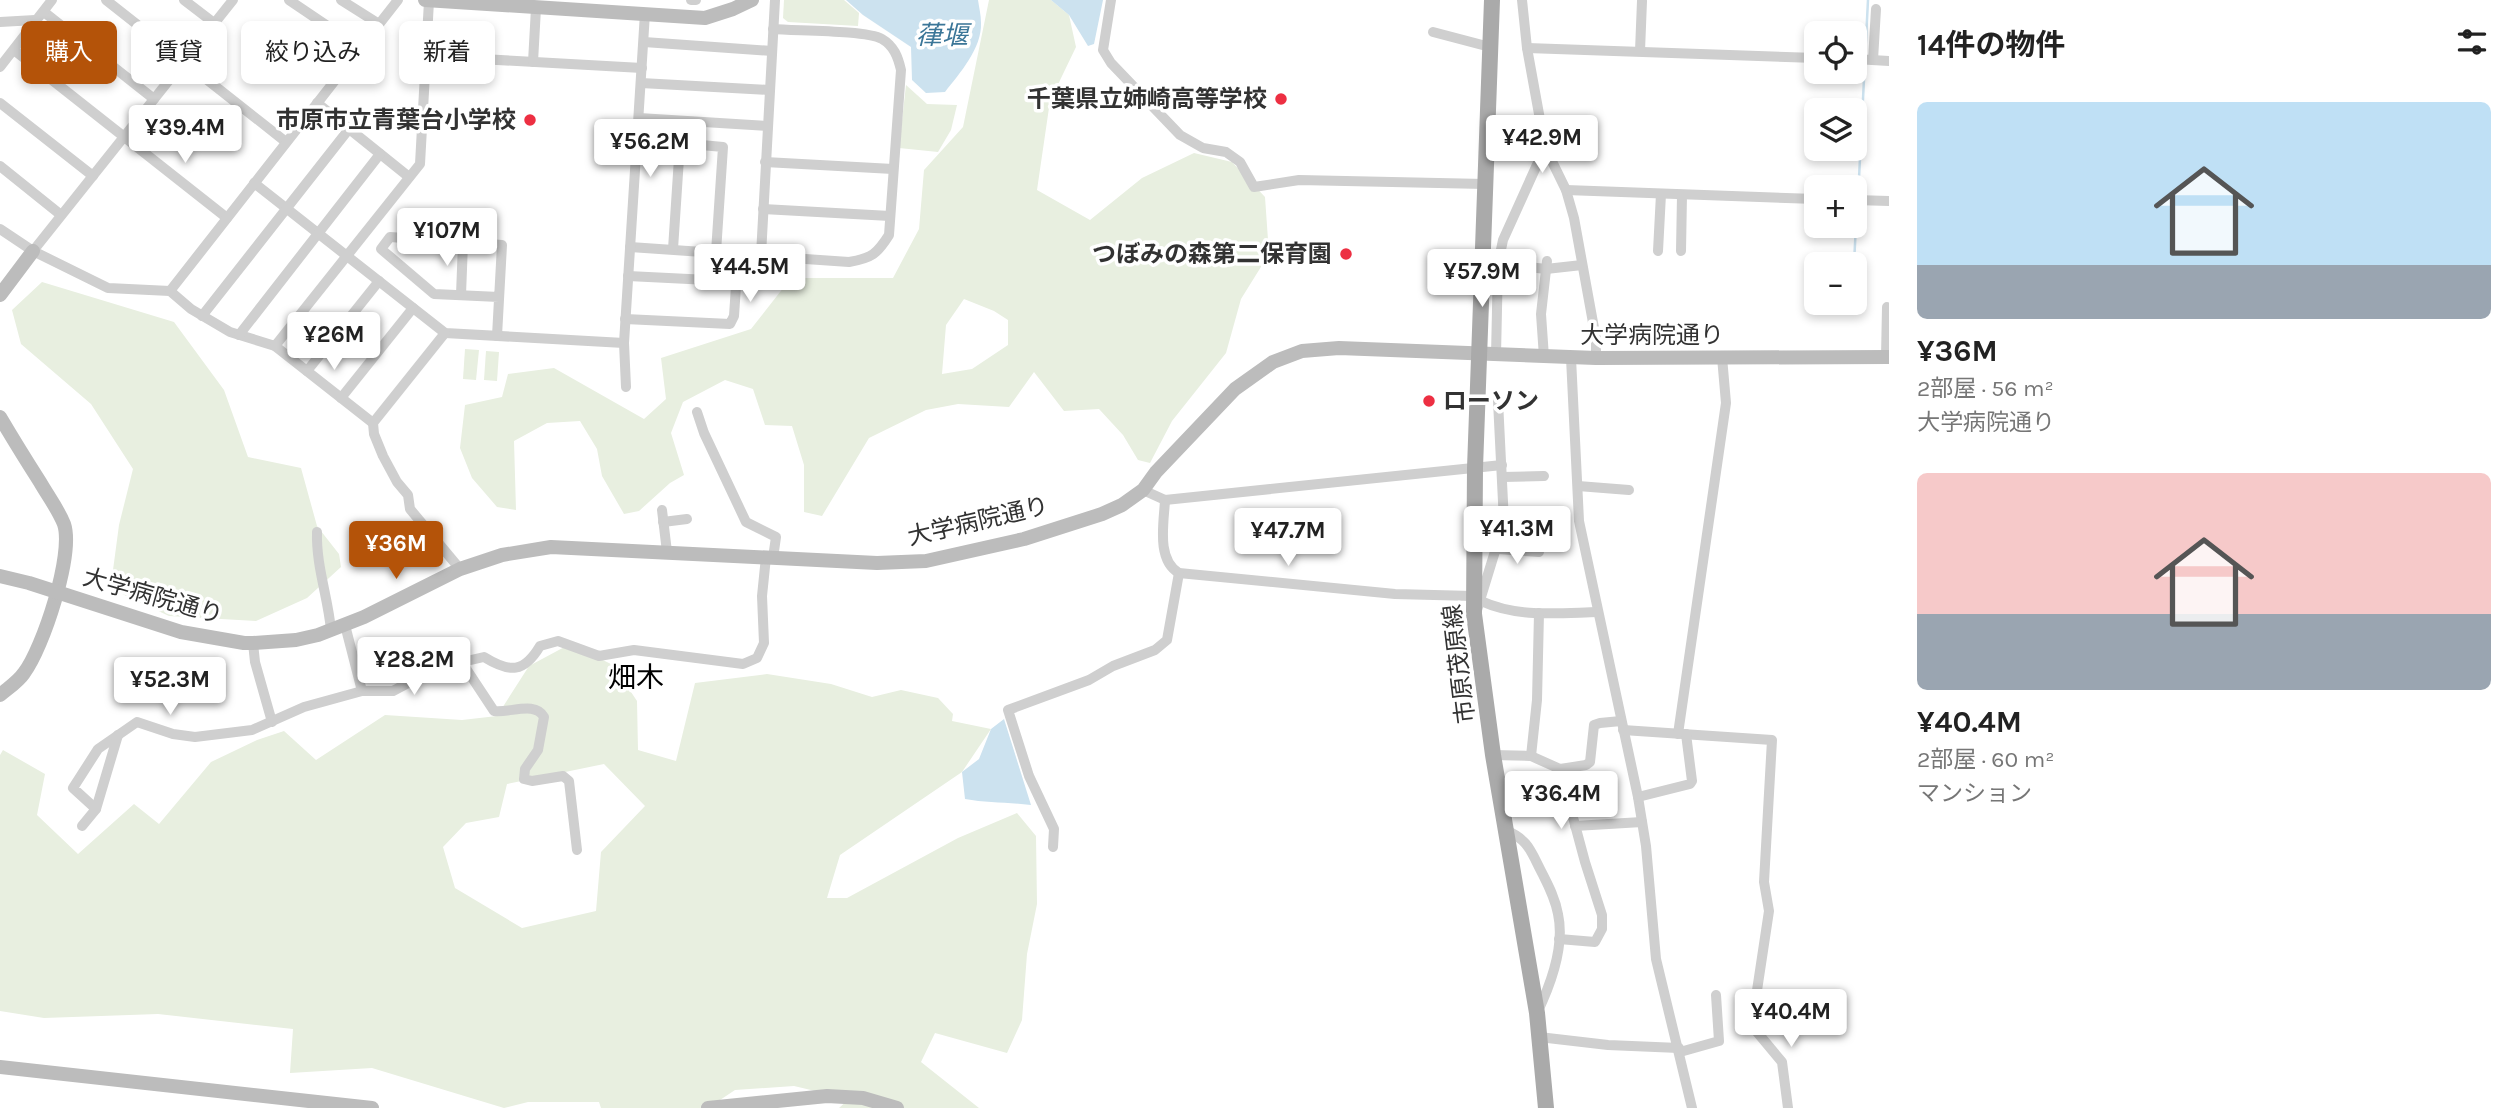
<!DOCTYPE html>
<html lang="ja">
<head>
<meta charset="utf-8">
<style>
  :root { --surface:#fff; --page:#f6f6f6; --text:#222; --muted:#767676; --accent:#b45309 }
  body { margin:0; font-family:Karla,"Noto Sans JP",sans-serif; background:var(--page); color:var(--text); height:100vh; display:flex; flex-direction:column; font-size:26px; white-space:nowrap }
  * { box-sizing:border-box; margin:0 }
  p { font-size:23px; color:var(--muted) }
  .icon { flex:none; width:38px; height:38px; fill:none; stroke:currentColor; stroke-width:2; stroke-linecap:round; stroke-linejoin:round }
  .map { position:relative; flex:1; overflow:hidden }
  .sheet { display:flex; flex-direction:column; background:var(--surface); width:630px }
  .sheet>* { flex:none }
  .top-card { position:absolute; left:21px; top:21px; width:665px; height:63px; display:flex; gap:14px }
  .tools { position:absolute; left:1804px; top:21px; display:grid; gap:14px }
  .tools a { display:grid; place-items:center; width:63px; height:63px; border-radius:10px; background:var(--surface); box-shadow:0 4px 10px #0003; font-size:35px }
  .price { position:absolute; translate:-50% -60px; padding:0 16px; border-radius:7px; background:#fff; color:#222; font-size:23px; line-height:46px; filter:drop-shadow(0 2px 4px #0008) }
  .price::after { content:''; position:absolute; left:50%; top:42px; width:21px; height:16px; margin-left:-10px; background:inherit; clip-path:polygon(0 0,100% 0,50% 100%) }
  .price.active { background:var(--accent); color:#fff }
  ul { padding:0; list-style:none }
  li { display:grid; align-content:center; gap:14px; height:371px; padding:0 28px }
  li span { display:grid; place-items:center; height:217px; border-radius:10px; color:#555 }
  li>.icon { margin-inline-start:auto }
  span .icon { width:126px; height:126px; fill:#fffc; stroke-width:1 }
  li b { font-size:30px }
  h2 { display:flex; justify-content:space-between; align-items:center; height:84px; padding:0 28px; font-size:30px }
  .tag { padding:0 24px; border-radius:10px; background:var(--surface); box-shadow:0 4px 10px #0003; font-size:24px; line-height:63px }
  .tag.active { background:var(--accent); color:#fff }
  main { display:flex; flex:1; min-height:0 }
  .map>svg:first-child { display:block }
  .green { fill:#e8efe0; fill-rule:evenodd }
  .water { fill:#cce2ef }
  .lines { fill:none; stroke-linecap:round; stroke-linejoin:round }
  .stream { stroke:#cce2ef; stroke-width:2.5 }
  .street { stroke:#cfcfcf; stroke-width:10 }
  .secondary { stroke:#bcbcbc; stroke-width:14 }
  .primary { stroke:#aaa; stroke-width:16 }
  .poi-dot { fill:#ed2f42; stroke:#fff; stroke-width:2.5 }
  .labels { text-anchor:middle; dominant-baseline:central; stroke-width:7; stroke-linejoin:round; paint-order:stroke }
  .poi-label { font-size:24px; font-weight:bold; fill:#323232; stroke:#fff; text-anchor:end }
  .street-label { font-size:24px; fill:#323232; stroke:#fff }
  .water-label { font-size:26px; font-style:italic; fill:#3b7698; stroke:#fff }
  .quarter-label { font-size:28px; fill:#000; stroke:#fff }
</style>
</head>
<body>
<main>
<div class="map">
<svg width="1889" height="1108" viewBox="0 0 1889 1108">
  <rect width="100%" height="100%" fill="#fff"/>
  <!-- green -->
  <g class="green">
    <polygon points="784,0 844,0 859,13 858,26 788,22 783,18"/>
    <path d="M989,0H1051L1069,15L1076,47L1050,101L1037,190L1090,220L1142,178L1194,153L1232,162L1265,197L1269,254L1241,299L1226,353L1172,421L1150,463L1138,460L1123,435L1099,409L1064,411L1034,372L1009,407L958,404L926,410L869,438L822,516L804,512V465L792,426L765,425L753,389L725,380L683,402L671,433L684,475L670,483L639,511L624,514L602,476L597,449L580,421L547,423L514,441L516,510L497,507L472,478L460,448L465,405L502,397L508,374L554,368L644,419L666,399L661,358L751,329L791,278H893L919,229L924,170L963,127ZM964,299L994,311L1008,320V345L972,369L942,374L946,325Z"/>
    <polygon points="906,85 927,104 957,105 951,130 938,152 899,148"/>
    <polygon points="42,282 174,322 224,390 248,457 301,468 317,526 339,554 341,567 307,598 256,621 169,616 120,593 113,570 119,525 133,469 91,404 21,344 12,310"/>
    <polygon points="465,349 479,350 476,380 463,379"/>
    <polygon points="486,351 499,352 497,381 484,380"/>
    <path d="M570,644L613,665L637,701L638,750L676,761L695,683L767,674L831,684L872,697L901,690L938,698L953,714L952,721L991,729L962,772L840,855L827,898H847L958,838L1017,813L1036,836L1037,904L1027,954L1022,1020L1007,1053L935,1033L921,1062L979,1108H839L849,1099L794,1086L735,1090L708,1108H601L599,1102H528L504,1108L372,1068L290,1073L293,1029L158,1014L44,1018L0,1011V755L3,750L45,774L37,815L78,854L134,804L159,824L211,762L257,740L284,731L316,760L385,715L462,720L497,716L529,666ZM604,764L645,806L601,852L596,911L522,928L455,888L443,847L466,823L499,817L507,784Z"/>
  </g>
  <!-- water -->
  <g class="water">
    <path d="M846,0H978C979,7 981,15 981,23C982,48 960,73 945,92L926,93L912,80L911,47L863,15Z"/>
    <polygon points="1051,0 1103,0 1094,44 1088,46 1069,15"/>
    <path d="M1004,719L1031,805C1008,802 987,803 965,799L962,772L979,759L991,729Z"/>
  </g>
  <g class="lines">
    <!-- stream -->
    <g class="stream">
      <polyline points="1858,198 1868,0"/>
      <polyline points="1854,264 1857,205"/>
      <polyline points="1852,306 1852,303"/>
    </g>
    <!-- street -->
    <g class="street">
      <polyline points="106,0 286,142"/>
      <polyline points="184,0 214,23"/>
      <polyline points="289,0 360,48"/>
      <polyline points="341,0 379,24"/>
      <polyline points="691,0 696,0"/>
      <polyline points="1111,0 1103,50 1111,63 1180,135 1203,148 1226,152 1240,162 1254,187 1299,180 1485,184"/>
      <polyline points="1522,0 1527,48 1545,147 1566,190 1574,218 1596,339 1596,358"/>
      <polyline points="44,12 154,99"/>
      <polyline points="0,22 35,20"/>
      <polyline points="1433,32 1490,47"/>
      <polyline points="644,42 772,51"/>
      <polyline points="1527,48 1816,58"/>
      <polyline points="14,50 227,218"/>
      <polyline points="1640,51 1642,1"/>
      <polyline points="427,56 642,68"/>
      <polyline points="1855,59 1889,61"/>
      <polyline points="1873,60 1876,9"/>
      <polyline points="533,62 536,8"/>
      <polyline points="0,67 52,0"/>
      <polyline points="641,83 769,90"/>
      <polyline points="0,103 93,176"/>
      <polyline points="317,103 409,177"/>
      <polyline points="639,118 767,126"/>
      <polyline points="765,162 893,169"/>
      <polyline points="0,166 61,215"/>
      <polyline points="254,183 445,333 624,343"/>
      <polyline points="1566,190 1816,199"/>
      <polyline points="1855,200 1889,201"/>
      <polyline points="763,209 890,216"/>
      <polyline points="0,229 33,251 108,288 170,291 191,309 230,332 275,346 373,423"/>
      <path d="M630,247L849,262C872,258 877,254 889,235L901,70C898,57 894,46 882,39C866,30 795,31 773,29"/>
      <polyline points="673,249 680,143 723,147 716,252"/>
      <polyline points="33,251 233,0"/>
      <polyline points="1658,251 1661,194"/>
      <polyline points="1681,251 1682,195"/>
      <polyline points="761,255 775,0"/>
      <polyline points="1492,263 1546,269 1582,265"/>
      <polyline points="170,291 398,0"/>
      <polyline points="461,295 463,243"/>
      <polyline points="202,316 349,129"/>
      <polyline points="625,319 730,324 734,316 736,286 729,281 628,276"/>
      <polyline points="445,333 373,423 374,434 383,456 397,482 408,495 410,509 460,569"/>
      <polyline points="239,335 380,154"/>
      <polyline points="497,336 502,245 390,237 381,249 434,294 499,297"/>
      <polyline points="275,346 420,164 429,1"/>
      <polyline points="1496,355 1498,264 1503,240 1545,147"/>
      <polyline points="1544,357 1541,314 1547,261"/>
      <polyline points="1886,357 1887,307"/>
      <polyline points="1571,358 1579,521 1638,797 1646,846 1656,959 1692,1108"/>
      <polyline points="307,371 379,281"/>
      <polyline points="626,387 624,343 645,13"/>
      <polyline points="341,398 413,308"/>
      <polyline points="697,412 704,433 746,522 776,537 773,558"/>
      <polyline points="1503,477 1544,476"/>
      <polyline points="1578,486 1629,490"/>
      <polyline points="1143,490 1165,500 1502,465"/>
      <path d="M1165,500C1164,522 1156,560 1179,573L1395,594L1473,596"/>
      <polyline points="662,510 667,552"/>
      <polyline points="663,522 687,519"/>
      <path d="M1504,522C1519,523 1531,515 1546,513"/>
      <path d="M317,532C316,566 328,597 331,630"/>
      <polyline points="1498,549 1539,552"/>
      <path d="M1481,601C1518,618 1558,613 1598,612"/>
      <polyline points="1477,610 1504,522 1498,401"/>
      <polyline points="345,625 362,691"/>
      <polyline points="253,643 255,662 272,722"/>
      <path d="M461,661L494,711C511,713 535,701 544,717L538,750L525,769L524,779L532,781L563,776L569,781L577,850"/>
      <polyline points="1623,730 1772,740 1764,882 1769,911 1756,997 1757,1032 1782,1062 1788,1108"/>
      <polyline points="1678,734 1726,403 1722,357"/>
      <polyline points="1493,755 1531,756 1560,769 1585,862 1602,915 1602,929 1595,942 1559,939"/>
      <polyline points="1531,756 1537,700 1539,613"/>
      <polyline points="1560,769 1586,765 1590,762 1594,725 1600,723 1621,721"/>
      <polyline points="1638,797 1690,784 1692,781 1686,734"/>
      <path d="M96,809L73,788L98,749L137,722L173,734L195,737L252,730L304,707L362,691H393L436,668L484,657C510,673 524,673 540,646L558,641L599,656L634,650L743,664L757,658L764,643L762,596L766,557"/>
      <polyline points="82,826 96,809 118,735"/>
      <polyline points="1575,826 1642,822"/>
      <path d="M1505,830C1527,839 1530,849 1540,869C1547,883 1555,897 1558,914C1565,946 1551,984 1537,1013"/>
      <polyline points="1053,847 1054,829 1029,776 1008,710 1089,680 1113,666 1155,650 1167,640 1179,573"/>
      <polyline points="1539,1037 1608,1045 1679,1048"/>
      <polyline points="1680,1052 1719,1041 1716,995"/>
    </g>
    <!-- secondary -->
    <g class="secondary">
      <polyline points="425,0 705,18 733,9 752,0"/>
      <polyline points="0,295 33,251"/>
      <path d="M0,417C13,439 26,460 40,482C48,496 58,509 64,524C74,554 43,648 24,673C18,682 8,688 0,695"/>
      <polyline points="0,576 29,583 181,632 244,643 253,643 296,640 318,635 364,617 460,569 502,555 551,547 877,563 926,561 1024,539 1102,514 1122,505 1143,490 1156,472 1235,389 1273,362 1302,351 1339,348 1596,358 1889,357"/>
      <polyline points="0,1067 372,1108"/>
      <polyline points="708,1108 827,1096 863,1098 897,1108"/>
    </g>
    <!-- primary -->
    <polyline class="primary" points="1492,0 1475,468 1474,614 1493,755 1537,1013 1546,1108"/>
  </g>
  <!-- markers -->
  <g class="poi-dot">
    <circle cx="1281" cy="99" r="7"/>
    <circle cx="530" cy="120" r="7"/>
    <circle cx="1346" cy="254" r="7"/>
    <circle cx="1429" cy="401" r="7"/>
  </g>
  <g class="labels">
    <!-- poi labels -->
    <g class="poi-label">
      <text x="1267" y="99">千葉県立姉崎高等学校</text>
      <text x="516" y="120">市原市立青葉台小学校</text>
      <text x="1332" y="254">つぼみの森第二保育園</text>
      <text x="1443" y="401" text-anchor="start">ローソン</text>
    </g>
    <!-- street labels -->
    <g class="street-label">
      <text x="1652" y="335">大学病院通り</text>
      <text transform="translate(978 521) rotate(-13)">大学病院通り</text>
      <text transform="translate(153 596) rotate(16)">大学病院通り</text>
      <text transform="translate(1459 664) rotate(-97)">市原茂原線</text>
    </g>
    <!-- water labels -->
    <g class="water-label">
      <text x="942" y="35">葎堰</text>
    </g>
    <!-- quarter labels -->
    <g class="quarter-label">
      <text x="636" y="677">畑木</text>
    </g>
  </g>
</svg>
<div class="tools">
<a><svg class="icon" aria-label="locate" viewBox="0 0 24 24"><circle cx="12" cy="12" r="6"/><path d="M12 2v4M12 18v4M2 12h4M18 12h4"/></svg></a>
<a><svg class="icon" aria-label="layers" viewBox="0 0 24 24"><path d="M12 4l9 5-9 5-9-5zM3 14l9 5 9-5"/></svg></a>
<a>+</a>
<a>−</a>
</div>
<b class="price" style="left:185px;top:165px">¥39.4M</b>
<b class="price" style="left:1542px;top:175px">¥42.9M</b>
<b class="price" style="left:650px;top:179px">¥56.2M</b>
<b class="price" style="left:447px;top:268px">¥107M</b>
<b class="price" style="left:750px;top:304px">¥44.5M</b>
<b class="price" style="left:1482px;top:309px">¥57.9M</b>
<b class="price" style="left:334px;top:372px">¥26M</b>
<b class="price" style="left:1517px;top:566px">¥41.3M</b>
<b class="price" style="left:1288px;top:568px">¥47.7M</b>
<b class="price active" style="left:396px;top:581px">¥36M</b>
<b class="price" style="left:414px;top:697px">¥28.2M</b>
<b class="price" style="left:170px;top:717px">¥52.3M</b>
<b class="price" style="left:1561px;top:831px">¥36.4M</b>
<b class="price" style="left:1791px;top:1049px">¥40.4M</b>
<div class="top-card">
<a class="tag active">購入</a>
<a class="tag">賃貸</a>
<a class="tag">絞り込み</a>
<a class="tag">新着</a>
</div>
</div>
<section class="sheet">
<h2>14件の物件<svg class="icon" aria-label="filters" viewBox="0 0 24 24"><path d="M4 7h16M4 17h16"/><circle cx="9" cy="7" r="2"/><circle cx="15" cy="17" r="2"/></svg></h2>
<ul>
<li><span style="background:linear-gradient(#bfe0f5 75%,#9aa5b1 0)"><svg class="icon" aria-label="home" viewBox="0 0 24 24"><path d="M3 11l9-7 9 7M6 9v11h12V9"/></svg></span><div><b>¥36M</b><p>2部屋 · 56 m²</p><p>大学病院通り</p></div></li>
<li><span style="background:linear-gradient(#f6c9c9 65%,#9aa5b1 0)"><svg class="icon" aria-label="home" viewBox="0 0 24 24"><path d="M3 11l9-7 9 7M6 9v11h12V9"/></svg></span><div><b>¥40.4M</b><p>2部屋 · 60 m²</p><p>マンション</p></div></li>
</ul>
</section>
</main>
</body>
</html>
